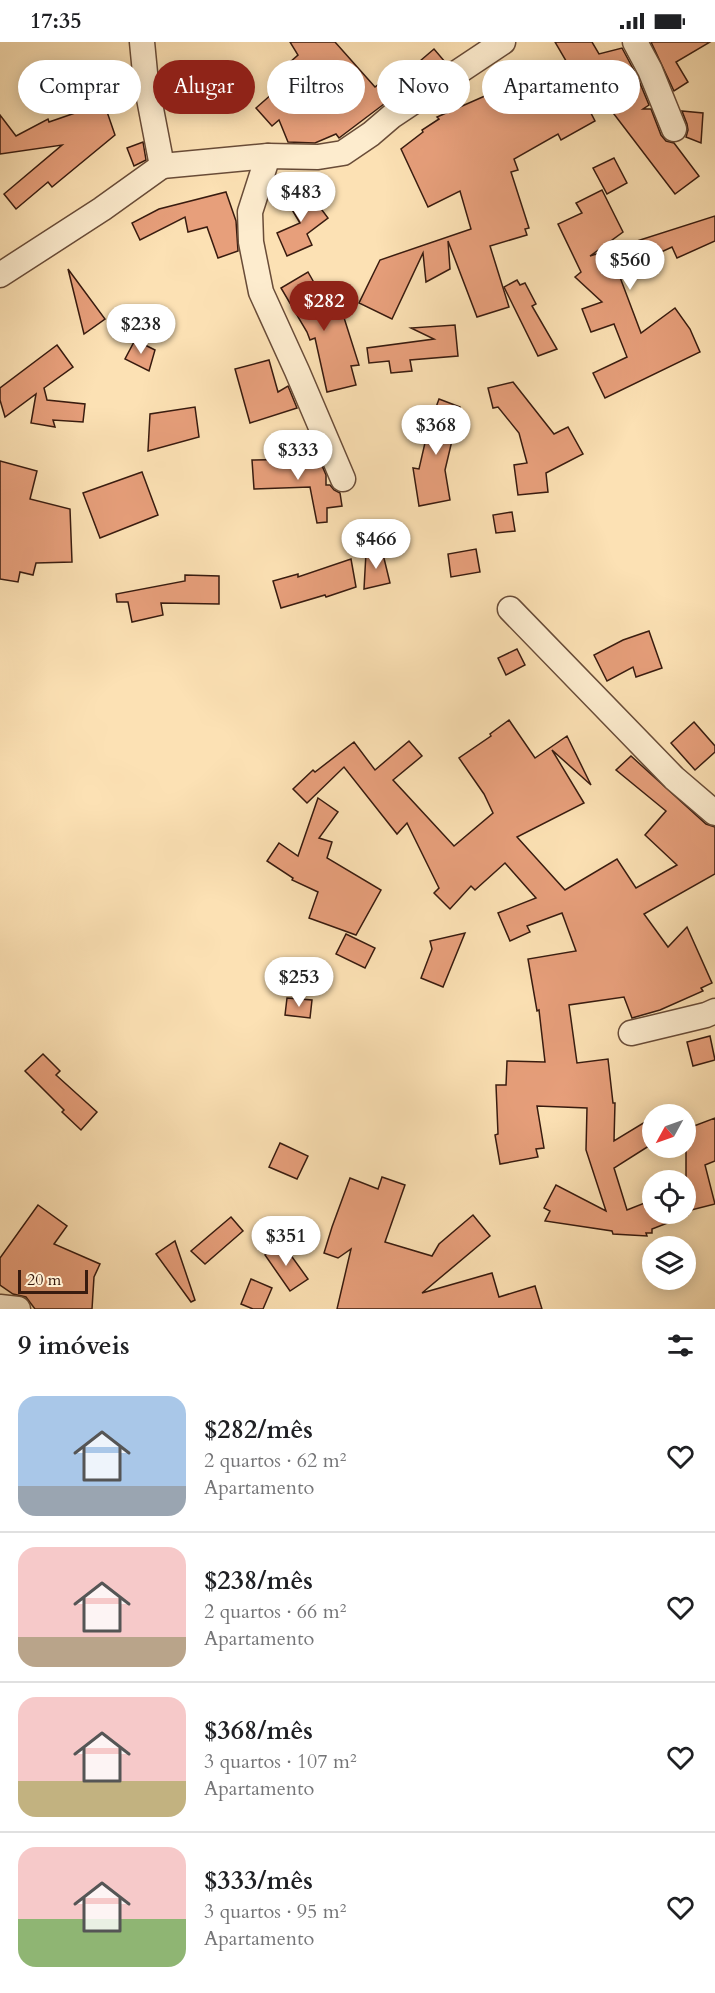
<!DOCTYPE html>
<html lang="pt">
<head>
<meta charset="utf-8">
<style>
  :root { --surface:#fff; --page:#f6f6f6; --text:#202124; --muted:#757577; --line:#e0e0e0; --accent:#8f2418 }
  body { margin:0; font-family:Cardo,serif; background:var(--page); color:var(--text); height:100vh; display:flex; flex-direction:column; font-size:22px; white-space:nowrap }
  * { box-sizing:border-box; margin:0 }
  p { font-size:20px; color:var(--muted) }
  .icon { flex:none; width:33px; height:33px; fill:none; stroke:currentColor; stroke-width:2; stroke-linecap:round; stroke-linejoin:round }
  .map { position:relative; height:1267px; overflow:hidden }
  .sheet { display:flex; flex-direction:column; background:var(--surface); flex:1 }
  .sheet>* { flex:none }
  .top-card { position:absolute; left:18px; top:18px; width:680px; height:54px; display:flex; gap:12px }
  .needle { width:39px; rotate:230deg }
  .fabs { position:absolute; left:642px; top:1062px; display:grid; gap:12px }
  .fabs a { display:grid; place-items:center; width:54px; height:54px; border-radius:50%; background:var(--surface); box-shadow:0 3px 15px #0003; font-size:30px }
  .scale { position:absolute; left:18px; bottom:15px; width:70px; box-sizing:border-box; padding-left:6px; border:3px solid #381b0f; border-top:0; font-size:16px; line-height:21px; white-space:nowrap; color:#381b0f; -webkit-text-stroke:4px #fdecce; paint-order:stroke }
  .price { position:absolute; translate:-50% -51px; padding:0 14px; border-radius:21px; background:#fff; color:#222; font-size:20px; line-height:39px; filter:drop-shadow(0 2px 3px #0008) }
  .price::after { content:''; position:absolute; left:50%; top:36px; width:18px; height:14px; margin-left:-9px; background:inherit; clip-path:polygon(0 0,100% 0,50% 100%) }
  .price.active { background:var(--accent); color:#fff }
  ul { padding:0; list-style:none }
  li { display:flex; align-items:center; gap:18px; height:150px; padding:0 18px }
  li+li { border-top:2px solid var(--line) }
  li span { display:grid; place-items:center; flex:none; width:168px; height:120px; border-radius:18px; color:#555 }
  li>.icon { margin-inline-start:auto }
  span .icon { width:72px; height:72px; fill:#fffc; stroke-width:1 }
  li b { font-size:26px }
  h2 { display:flex; justify-content:space-between; align-items:center; height:72px; padding:0 18px; font-size:26px }
  .tag { padding:0 21px; border-radius:27px; background:var(--surface); box-shadow:0 3px 15px #0003; font-size:21px; line-height:54px }
  .tag.active { background:var(--accent); color:#fff }
  .status { display:flex; justify-content:space-between; align-items:center; height:42px; padding:0 30px; background:var(--surface); direction:ltr }
  .status svg { height:16px; fill:currentColor }
  .map>svg:first-child { display:block }
  .building { fill:#e79f7b; stroke:#381b0f; stroke-width:1.5 }
  .lines { fill:none; stroke-linecap:round; stroke-linejoin:round }
  .minor-casing { stroke:#694c38; stroke-width:27 }
  .minor { stroke:#fdecce; stroke-width:24 }
</style>
</head>
<body>
<div class="status"><b>17:35</b><svg viewBox="0 0 49 12"><path d="M0 12V9h3v3zM5 12V6h3v6zM10 12V3h3v9zM15 12V0h3v12zM26 1h20v11H26zM47 4h2v5h-2z"/></svg></div>
<div class="map">
<svg width="715" height="1267" viewBox="0 0 715 1267">
  <rect width="100%" height="100%" fill="#fce1b4"/>
  <filter id="stains"><feTurbulence type="fractalNoise" baseFrequency=".00333" numOctaves="4"/><feColorMatrix values="0 0 0 0 .2 0 0 0 0 .09 0 0 0 0 .02 0 0 0 .5 -.17"/></filter>
  <radialGradient id="worn" r=".72"><stop offset=".6" stop-color="#630" stop-opacity="0"/><stop offset="1" stop-color="#630" stop-opacity=".3"/></radialGradient>
  <!-- building -->
  <g class="building">
    <polygon points="290,0 335,0 375,45 384,38 387,42 404,29 406,31 434,7 446,21 384,62 339,96 336,92 315,101 288,100 279,78 272,84 256,66 281,44 273,35 298,13"/>
    <polygon points="555,0 592,0 599,12 622,6 637,34 649,63 643,67 651,67 661,93 666,99 674,101 699,134 675,152 588,38 577,44 595,79 561,98 558,92 514,117 518,128 511,130 529,186 525,187 527,193 490,204 509,265 477,275 448,199 450,227 426,240 423,211 392,277 359,261 380,218 471,187 460,149 428,165 401,107 423,90 422,88 439,77 437,75 503,46 504,48 514,42 517,48 572,29"/>
    <polygon points="651,0 710,0 676,20 688,40 674,49"/>
    <polygon points="104,61 115,93 52,145 48,140 16,167 4,152 62,103 0,112 0,73 16,94 48,77 49,80"/>
    <polygon points="682,69 703,71 701,101 686,95 688,88 687,82"/>
    <polygon points="143,100 146,118 134,124 127,106"/>
    <polygon points="614,116 627,141 607,152 593,126"/>
    <polygon points="301,147 311,163 316,160 328,176 307,192 312,203 287,214 277,191 300,181 285,156"/>
    <polygon points="602,148 623,190 590,214 715,174 715,199 677,216 672,205 618,230 641,291 675,266 690,287 700,310 605,356 593,331 627,315 614,282 591,290 582,267 602,260 575,235 581,230 558,182 582,171 576,161"/>
    <polygon points="226,150 236,179 238,209 218,216 207,185 188,190 185,175 140,198 132,181 159,167"/>
    <polygon points="68,227 105,277 84,292"/>
    <polygon points="308,230 329,267 340,263 359,323 351,324 356,343 327,350 315,296 310,298 307,290 281,246"/>
    <polygon points="517,238 520,243 525,241 536,262 532,264 557,307 538,314 504,245"/>
    <polygon points="455,283 458,314 410,318 412,329 391,331 389,319 369,321 367,306 434,297 411,286"/>
    <polygon points="135,298 155,308 149,329 125,317"/>
    <polygon points="57,303 73,325 44,346 47,358 85,362 83,380 53,378 55,385 31,381 36,352 5,375 0,358 0,346"/>
    <polygon points="269,318 278,350 288,344 297,366 250,381 235,327"/>
    <polygon points="513,340 554,392 568,385 583,412 546,431 548,450 518,453 514,423 527,421 519,391 498,365 493,366 488,346"/>
    <polygon points="439,357 460,365 445,428 450,458 419,464 413,426 419,427 430,379 431,379"/>
    <polygon points="195,365 199,395 148,409 150,372"/>
    <polygon points="317,412 326,433 326,443 330,443 334,448 340,451 342,464 327,466 327,480 317,481 310,445 254,447 252,418 304,417 304,413"/>
    <polygon points="0,419 37,429 30,457 70,467 72,520 36,521 33,533 20,530 18,540 0,537"/>
    <polygon points="142,430 158,473 100,496 83,451"/>
    <polygon points="512,470 515,489 496,491 493,473"/>
    <polygon points="476,507 480,530 451,535 448,512"/>
    <polygon points="382,508 390,541 364,547 366,511"/>
    <polygon points="351,517 356,545 326,555 325,553 281,566 273,539 298,532 298,535"/>
    <polygon points="185,533 219,534 219,562 161,561 163,573 132,580 128,560 117,560 116,552 185,539"/>
    <polygon points="649,589 662,626 636,635 633,625 607,639 594,613 623,598"/>
    <polygon points="517,607 525,623 506,633 498,616"/>
    <polygon points="509,678 535,716 567,694 591,743 552,708 584,761 517,795 565,848 617,817 636,846 677,823 645,793 666,769 616,728 631,714 706,782 715,785 715,832 644,872 668,905 687,885 712,941 701,946 703,949 660,968 632,976 624,955 569,963 577,1021 608,1017 613,1061 615,1061 614,1099 645,1080 652,1091 652,1102 614,1126 627,1168 652,1158 652,1172 686,1172 686,1145 688,1144 686,1134 686,1076 691,1075 694,1084 715,1076 715,1119 705,1123 715,1162 687,1169 688,1173 652,1187 652,1191 646,1191 647,1194 613,1192 612,1189 545,1179 550,1169 544,1166 556,1143 606,1169 586,1108 587,1066 537,1064 544,1106 536,1107 538,1115 500,1122 495,1093 498,1092 496,1043 506,1043 507,1019 545,1020 539,968 537,969 528,917 576,909 562,871 527,884 530,890 510,899 498,871 536,856 505,821 475,848 471,844 450,867 434,851 439,846 407,781 397,792 344,725 307,761 293,747 313,728 315,730 354,700 375,728 409,699 422,714 393,738 454,804 493,771 484,752 459,716 491,694 490,692"/>
    <polygon points="694,680 715,704 715,710 695,728 671,701"/>
    <polygon points="318,756 338,770 319,796 332,800 327,816 381,848 356,893 309,876 318,850 292,838 293,836 267,819 279,801 298,814"/>
    <polygon points="465,891 443,945 421,936 432,907 430,899"/>
    <polygon points="346,892 375,906 365,926 336,912"/>
    <polygon points="287,956 312,958 310,976 285,973"/>
    <polygon points="710,994 715,1018 693,1024 687,1000"/>
    <polygon points="43,1012 60,1029 56,1033 97,1070 81,1088 62,1070 64,1068 25,1029"/>
    <polygon points="280,1101 308,1114 297,1137 269,1125"/>
    <polygon points="382,1135 405,1143 385,1200 432,1214 439,1202 473,1173 490,1194 422,1251 492,1231 499,1255 535,1244 542,1267 337,1267 351,1207 338,1216 324,1211 332,1185 350,1136 378,1147"/>
    <polygon points="38,1163 67,1184 54,1202 100,1222 94,1235 92,1267 35,1267 26,1255 13,1252 0,1243 0,1216"/>
    <polygon points="231,1175 243,1189 205,1222 191,1209"/>
    <polygon points="175,1199 195,1258 191,1260 156,1212"/>
    <polygon points="282,1201 308,1237 290,1249 265,1213"/>
    <polygon points="251,1237 272,1246 263,1267 253,1267 241,1262"/>
  </g>
  <g class="lines">
    <defs>
      <g id="minor">
        <polyline points="635,0 650,28 674,87"/>
        <polyline points="268,114 250,170 251,200 261,250 297,329 343,437"/>
        <polyline points="162,124 268,114 318,115 343,111 371,92 392,74 503,0"/>
        <polyline points="0,233 102,167 162,124 146,41 142,0"/>
        <polyline points="510,567 674,736 715,771"/>
        <polyline points="631,991 706,973 715,969"/>
        <polyline points="0,1265 18,1267"/>
      </g>
    </defs>
    <!-- minor casing -->
    <use href="#minor" class="minor-casing"/>
    <!-- minor -->
    <use href="#minor" class="minor"/>
  </g>
  <rect width="100%" height="100%" filter="url(#stains)"/>
  <rect width="100%" height="100%" fill="url(#worn)"/>
</svg>
<div class="fabs">
<a><svg class="needle" viewBox="-14 -14 28 28"><path d="M0-13l5 13h-10z" fill="#e53935"/><path d="M0 13l5-13h-10z" fill="#757577"/></svg></a>
<a><svg class="icon" aria-label="locate" viewBox="0 0 24 24"><circle cx="12" cy="12" r="6"/><path d="M12 2v4M12 18v4M2 12h4M18 12h4"/></svg></a>
<a><svg class="icon" aria-label="layers" viewBox="0 0 24 24"><path d="M12 4l9 5-9 5-9-5zM3 14l9 5 9-5"/></svg></a>
</div>
<div class="scale">20 m</div>
<b class="price" style="left:301px;top:181px">$483</b>
<b class="price" style="left:630px;top:249px">$560</b>
<b class="price active" style="left:324px;top:290px">$282</b>
<b class="price" style="left:141px;top:313px">$238</b>
<b class="price" style="left:436px;top:414px">$368</b>
<b class="price" style="left:298px;top:439px">$333</b>
<b class="price" style="left:376px;top:528px">$466</b>
<b class="price" style="left:299px;top:966px">$253</b>
<b class="price" style="left:286px;top:1225px">$351</b>
<div class="top-card">
<a class="tag">Comprar</a>
<a class="tag active">Alugar</a>
<a class="tag">Filtros</a>
<a class="tag">Novo</a>
<a class="tag">Apartamento</a>
</div>
</div>
<section class="sheet">
<h2>9 imóveis<svg class="icon" aria-label="filters" viewBox="0 0 24 24"><path d="M4 7h16M4 17h16"/><circle cx="9" cy="7" r="2"/><circle cx="15" cy="17" r="2"/></svg></h2>
<ul>
<li><span style="background:linear-gradient(#a9c7e8 75%,#9aa5b1 0)"><svg class="icon" aria-label="home" viewBox="0 0 24 24"><path d="M3 11l9-7 9 7M6 9v11h12V9"/></svg></span><div><b>$282/mês</b><p>2 quartos · 62 m²</p><p>Apartamento</p></div><svg class="icon" aria-label="heart" viewBox="0 0 24 24"><path d="M12 20l-8-8c-3-5 5-10 8-4 3-6 11-1 8 4z"/></svg></li>
<li><span style="background:linear-gradient(#f6c9c9 75%,#b9a48a 0)"><svg class="icon" aria-label="home" viewBox="0 0 24 24"><path d="M3 11l9-7 9 7M6 9v11h12V9"/></svg></span><div><b>$238/mês</b><p>2 quartos · 66 m²</p><p>Apartamento</p></div><svg class="icon" aria-label="heart" viewBox="0 0 24 24"><path d="M12 20l-8-8c-3-5 5-10 8-4 3-6 11-1 8 4z"/></svg></li>
<li><span style="background:linear-gradient(#f6c9c9 70%,#c2b280 0)"><svg class="icon" aria-label="home" viewBox="0 0 24 24"><path d="M3 11l9-7 9 7M6 9v11h12V9"/></svg></span><div><b>$368/mês</b><p>3 quartos · 107 m²</p><p>Apartamento</p></div><svg class="icon" aria-label="heart" viewBox="0 0 24 24"><path d="M12 20l-8-8c-3-5 5-10 8-4 3-6 11-1 8 4z"/></svg></li>
<li><span style="background:linear-gradient(#f6c9c9 60%,#8fb573 0)"><svg class="icon" aria-label="home" viewBox="0 0 24 24"><path d="M3 11l9-7 9 7M6 9v11h12V9"/></svg></span><div><b>$333/mês</b><p>3 quartos · 95 m²</p><p>Apartamento</p></div><svg class="icon" aria-label="heart" viewBox="0 0 24 24"><path d="M12 20l-8-8c-3-5 5-10 8-4 3-6 11-1 8 4z"/></svg></li>
</ul>
</section>
</body>
</html>
